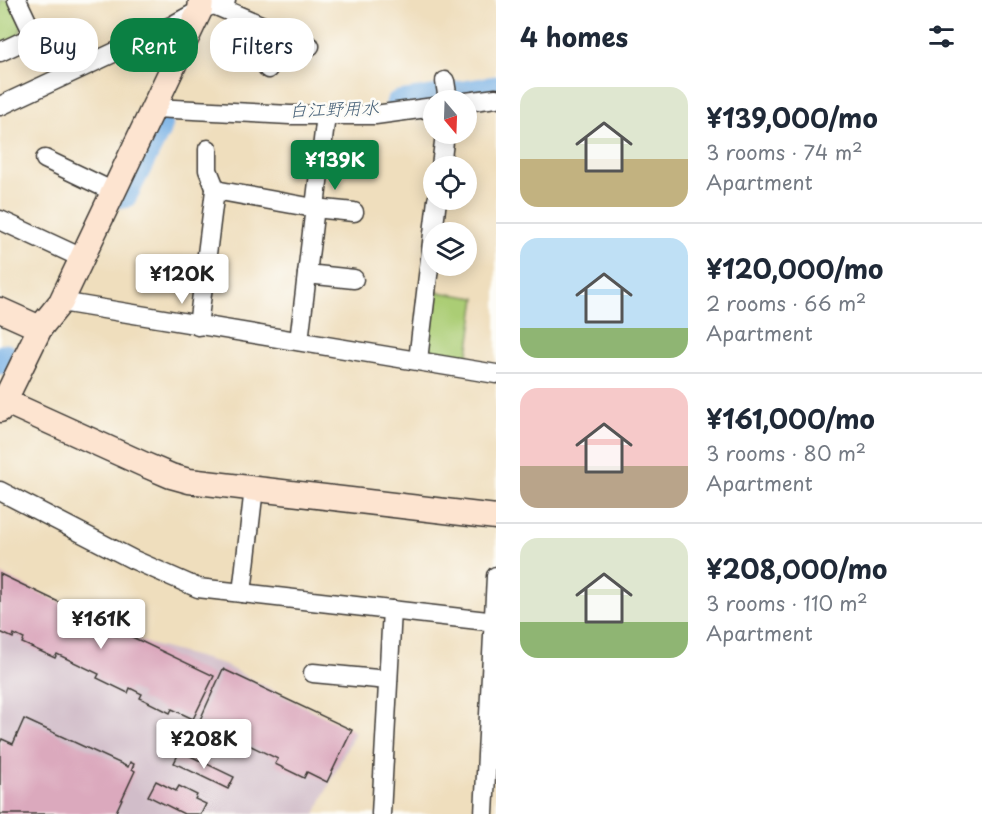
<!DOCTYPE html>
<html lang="en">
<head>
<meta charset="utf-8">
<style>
  :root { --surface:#fff; --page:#f2f2f3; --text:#1f2937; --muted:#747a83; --line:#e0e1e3; --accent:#0b8043 }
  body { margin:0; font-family:"Playpen Sans","Klee One",sans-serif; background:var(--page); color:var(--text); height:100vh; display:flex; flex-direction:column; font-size:22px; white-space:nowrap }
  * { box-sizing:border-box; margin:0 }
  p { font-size:20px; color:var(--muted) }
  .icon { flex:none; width:33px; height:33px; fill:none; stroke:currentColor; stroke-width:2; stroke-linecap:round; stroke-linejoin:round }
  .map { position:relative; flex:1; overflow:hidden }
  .drawer { display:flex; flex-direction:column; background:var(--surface); width:486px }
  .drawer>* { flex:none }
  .banner { position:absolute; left:18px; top:18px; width:387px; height:54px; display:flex; gap:12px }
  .needle { width:39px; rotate:161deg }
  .buttons { position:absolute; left:423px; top:90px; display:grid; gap:12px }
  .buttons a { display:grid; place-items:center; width:54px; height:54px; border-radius:50%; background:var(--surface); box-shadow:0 3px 15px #0003; font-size:30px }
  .price { position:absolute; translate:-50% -51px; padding:0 14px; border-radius:6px; background:#fff; color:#222; font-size:20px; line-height:39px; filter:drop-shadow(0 2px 3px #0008) }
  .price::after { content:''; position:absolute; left:50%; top:36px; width:18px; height:14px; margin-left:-9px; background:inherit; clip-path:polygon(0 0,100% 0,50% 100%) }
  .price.active { background:var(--accent); color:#fff }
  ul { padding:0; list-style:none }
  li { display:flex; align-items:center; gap:18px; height:150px; padding:0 24px }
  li+li { border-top:2px solid var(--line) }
  li span { display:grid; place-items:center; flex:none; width:168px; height:120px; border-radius:18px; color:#555 }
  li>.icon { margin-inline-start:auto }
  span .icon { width:72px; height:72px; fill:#fffc; stroke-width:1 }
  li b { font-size:26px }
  h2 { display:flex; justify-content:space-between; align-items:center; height:72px; padding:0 24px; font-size:26px }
  .chip { padding:0 21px; border-radius:24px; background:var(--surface); box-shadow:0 3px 15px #0003; font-size:21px; line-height:54px }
  .chip.active { background:var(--accent); color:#fff }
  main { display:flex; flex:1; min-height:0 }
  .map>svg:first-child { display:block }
  .industrial { fill:#d1bdc9 }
  .green { fill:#abcd75; stroke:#647448; stroke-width:1.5 }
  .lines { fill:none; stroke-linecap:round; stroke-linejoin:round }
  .river { stroke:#73aee4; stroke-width:27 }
  .building { fill:#dba9bd }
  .street-casing { stroke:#3c3934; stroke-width:21 }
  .secondary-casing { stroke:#3c3934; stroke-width:27 }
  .path { stroke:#3c3934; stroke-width:3; stroke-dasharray:1.5 4.5; stroke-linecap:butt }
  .street { stroke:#fff; stroke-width:18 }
  .secondary { stroke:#fde4d0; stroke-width:24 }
  .labels { text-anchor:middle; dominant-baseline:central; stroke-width:5; stroke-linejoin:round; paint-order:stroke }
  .water-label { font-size:18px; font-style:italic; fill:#435e76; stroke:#fdfcf7 }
</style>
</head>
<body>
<main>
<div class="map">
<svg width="496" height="814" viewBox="0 0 496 814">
  <rect width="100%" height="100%" fill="#fdfcf7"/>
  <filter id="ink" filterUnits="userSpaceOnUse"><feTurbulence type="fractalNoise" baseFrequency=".0167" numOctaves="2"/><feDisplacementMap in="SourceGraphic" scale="12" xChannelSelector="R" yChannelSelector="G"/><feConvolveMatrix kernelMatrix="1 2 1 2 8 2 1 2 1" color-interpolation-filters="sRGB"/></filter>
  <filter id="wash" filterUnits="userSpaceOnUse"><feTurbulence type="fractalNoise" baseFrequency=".008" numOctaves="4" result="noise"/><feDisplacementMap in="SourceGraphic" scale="24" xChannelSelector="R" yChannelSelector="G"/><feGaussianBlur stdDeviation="1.35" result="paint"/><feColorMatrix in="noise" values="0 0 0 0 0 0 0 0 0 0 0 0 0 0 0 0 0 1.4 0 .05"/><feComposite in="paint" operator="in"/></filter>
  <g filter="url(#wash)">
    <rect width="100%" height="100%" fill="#efdebd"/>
    <!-- industrial -->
    <polygon class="industrial" points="0,574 149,644 220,663 355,732 315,814 0,814"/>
    <!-- green -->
    <g class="green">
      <polygon points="0,0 10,0 22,25 19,37 0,45"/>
      <polygon points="432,291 476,298 467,362 429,357 426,350"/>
    </g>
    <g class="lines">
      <!-- river -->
      <g class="river">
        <polyline points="399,104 496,89"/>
        <polyline points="124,195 159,126"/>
        <polyline points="0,361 5,357"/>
      </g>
    </g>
    <g id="blocks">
      <!-- building -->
      <g class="building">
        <polygon points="0,574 214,676 193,719 172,709 170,713 140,698 142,694 130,688 128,693 97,678 99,674 57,654 55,658 22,643 24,639 14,634 13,638 0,632"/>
        <polygon points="223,669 352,730 327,782 307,772 304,778 275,764 278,759 247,744 244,749 215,735 217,730 199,722"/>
        <polygon points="24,719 128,767 130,762 134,764 132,769 135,771 115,814 0,814 0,743 2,739 13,744"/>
        <polygon points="180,751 234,777 228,789 174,763"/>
        <polygon points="156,781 176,791 179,786 197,795 195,799 206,804 201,814 184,814 148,796"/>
      </g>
    </g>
  </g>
  <g filter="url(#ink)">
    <use href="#blocks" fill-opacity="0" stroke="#3c3934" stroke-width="1.5"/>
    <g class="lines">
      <defs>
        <g id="street">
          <polyline points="214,5 310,46"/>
          <polyline points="0,52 34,36 17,0"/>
          <polyline points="268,69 282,34"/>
          <polyline points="445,81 448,100"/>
          <polyline points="466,102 496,98"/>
          <polyline points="0,106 173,25 200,10 226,0"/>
          <polyline points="154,108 290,115 326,115"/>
          <polyline points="208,149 208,170 216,190"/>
          <polyline points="45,159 114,192"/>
          <polyline points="441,166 445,134"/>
          <polyline points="0,220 82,258"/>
          <polyline points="307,274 354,279"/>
          <polyline points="61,302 496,374"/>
          <polyline points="198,326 215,190 314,208 354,212"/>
          <polyline points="299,341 326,115 375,115 434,107"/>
          <polyline points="418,360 437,200"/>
          <polyline points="0,491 132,559 198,588 496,622"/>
          <polyline points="242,593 254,488"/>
          <polyline points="313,673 388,680"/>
          <polyline points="381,814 392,610"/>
          <polyline points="484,814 496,576"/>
        </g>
        <g id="secondary">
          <polyline points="0,310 40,328"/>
          <polyline points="4,401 143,464 171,476 189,481 496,517"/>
          <polyline points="0,410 40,328 61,302 200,10 201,0"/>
        </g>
      </defs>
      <!-- street casing -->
      <use href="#street" class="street-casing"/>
      <!-- secondary casing -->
      <use href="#secondary" class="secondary-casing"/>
      <!-- path -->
      <polyline class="path" points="40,50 43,58 47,56 51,66"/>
      <!-- street -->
      <use href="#street" class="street"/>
      <!-- secondary -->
      <use href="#secondary" class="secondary"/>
    </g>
  </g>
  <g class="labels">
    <!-- water labels -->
    <g class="water-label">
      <text transform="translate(334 108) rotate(-2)">白江野用水</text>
    </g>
  </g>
</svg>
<div class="buttons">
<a><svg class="needle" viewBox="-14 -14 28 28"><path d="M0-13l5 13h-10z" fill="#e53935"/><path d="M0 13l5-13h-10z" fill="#747a83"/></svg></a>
<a><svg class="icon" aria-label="locate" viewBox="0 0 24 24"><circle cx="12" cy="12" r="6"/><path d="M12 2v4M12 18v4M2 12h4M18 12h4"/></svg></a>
<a><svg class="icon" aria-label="layers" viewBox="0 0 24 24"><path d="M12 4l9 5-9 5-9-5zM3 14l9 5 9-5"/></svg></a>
</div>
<b class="price active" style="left:335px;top:191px">¥139K</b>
<b class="price" style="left:182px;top:305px">¥120K</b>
<b class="price" style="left:101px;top:650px">¥161K</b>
<b class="price" style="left:204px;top:770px">¥208K</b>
<div class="banner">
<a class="chip">Buy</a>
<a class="chip active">Rent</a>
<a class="chip">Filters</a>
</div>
</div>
<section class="drawer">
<h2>4 homes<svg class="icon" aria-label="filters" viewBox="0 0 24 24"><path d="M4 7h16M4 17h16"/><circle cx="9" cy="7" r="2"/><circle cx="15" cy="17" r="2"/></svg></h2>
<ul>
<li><span style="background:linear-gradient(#dfe7d0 60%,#c2b280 0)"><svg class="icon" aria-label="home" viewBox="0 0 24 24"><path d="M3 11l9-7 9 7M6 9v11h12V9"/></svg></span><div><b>¥139,000/mo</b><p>3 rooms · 74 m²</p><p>Apartment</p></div></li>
<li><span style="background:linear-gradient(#bfe0f5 75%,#8fb573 0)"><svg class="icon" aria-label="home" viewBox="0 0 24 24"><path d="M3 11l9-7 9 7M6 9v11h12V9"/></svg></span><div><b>¥120,000/mo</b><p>2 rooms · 66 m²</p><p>Apartment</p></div></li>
<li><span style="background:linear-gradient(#f6c9c9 65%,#b9a48a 0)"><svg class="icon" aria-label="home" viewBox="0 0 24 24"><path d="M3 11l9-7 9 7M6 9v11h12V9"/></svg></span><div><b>¥161,000/mo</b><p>3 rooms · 80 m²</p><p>Apartment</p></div></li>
<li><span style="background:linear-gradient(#dfe7d0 70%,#8fb573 0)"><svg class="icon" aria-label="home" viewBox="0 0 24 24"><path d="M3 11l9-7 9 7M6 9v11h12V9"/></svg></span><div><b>¥208,000/mo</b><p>3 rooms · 110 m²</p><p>Apartment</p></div></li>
</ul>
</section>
</main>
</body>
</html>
